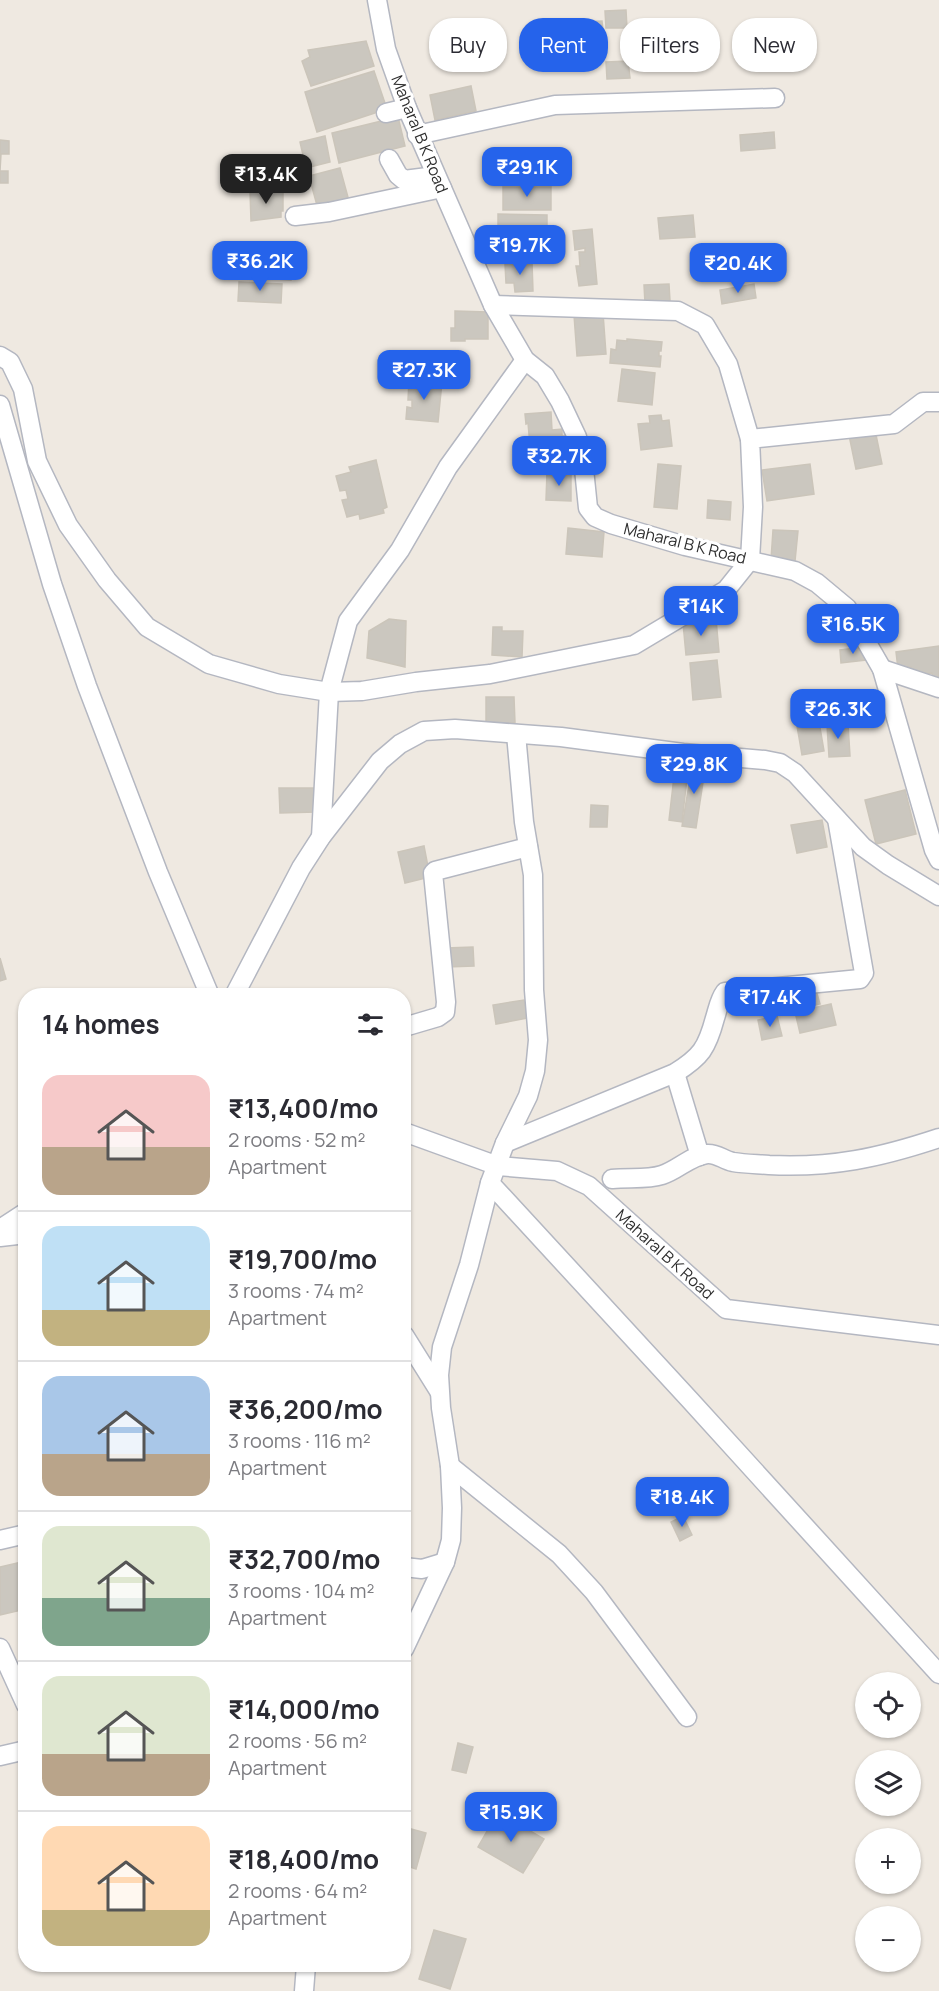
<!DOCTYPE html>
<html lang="en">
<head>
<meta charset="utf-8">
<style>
  :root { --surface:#fff; --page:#f2f2f3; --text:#2b2b33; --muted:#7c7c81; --line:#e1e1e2; --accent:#2563eb }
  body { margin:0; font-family:Manrope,sans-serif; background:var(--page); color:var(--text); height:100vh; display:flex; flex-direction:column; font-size:22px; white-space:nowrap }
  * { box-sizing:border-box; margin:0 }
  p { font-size:20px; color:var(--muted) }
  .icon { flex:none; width:33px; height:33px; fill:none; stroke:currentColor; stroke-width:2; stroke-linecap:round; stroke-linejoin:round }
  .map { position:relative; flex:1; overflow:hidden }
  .drawer { position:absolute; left:18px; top:988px; width:393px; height:984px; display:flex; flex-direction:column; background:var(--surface); border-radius:24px; box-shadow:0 2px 4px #0004 }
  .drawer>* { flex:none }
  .guide { position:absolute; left:429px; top:18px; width:420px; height:54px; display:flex; gap:12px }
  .fabs { position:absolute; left:855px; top:1672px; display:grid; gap:12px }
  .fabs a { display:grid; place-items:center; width:66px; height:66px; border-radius:50%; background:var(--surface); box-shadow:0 2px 4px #0004; font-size:30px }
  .price { position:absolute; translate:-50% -51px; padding:0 14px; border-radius:12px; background:var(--accent); color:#fff; font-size:20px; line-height:39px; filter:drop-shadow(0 2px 3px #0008) }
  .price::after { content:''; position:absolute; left:50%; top:36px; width:18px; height:14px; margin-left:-9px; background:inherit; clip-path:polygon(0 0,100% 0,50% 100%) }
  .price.active { background:#222; color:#fff }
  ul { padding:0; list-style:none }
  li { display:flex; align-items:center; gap:18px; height:150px; padding:0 24px }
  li+li { border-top:2px solid var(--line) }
  li span { display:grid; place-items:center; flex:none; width:168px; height:120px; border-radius:18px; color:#555 }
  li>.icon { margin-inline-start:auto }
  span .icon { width:72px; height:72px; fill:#fffc; stroke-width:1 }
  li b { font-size:26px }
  h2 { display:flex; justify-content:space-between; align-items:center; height:72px; padding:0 24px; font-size:26px }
  .chip { padding:0 21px; border-radius:24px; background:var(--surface); box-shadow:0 2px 4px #0004; font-size:21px; line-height:54px }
  .chip.active { background:var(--accent); color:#fff }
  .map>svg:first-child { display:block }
  .building { fill:#cbc7bf; stroke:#cbc5ba; stroke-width:1.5 }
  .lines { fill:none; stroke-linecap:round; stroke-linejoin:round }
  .street-casing { stroke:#b4b7c1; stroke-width:21 }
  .street { stroke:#fff; stroke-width:18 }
  .labels { text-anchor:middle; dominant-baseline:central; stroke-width:6; stroke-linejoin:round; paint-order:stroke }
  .street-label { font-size:16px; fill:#2e2e2e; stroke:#fff }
</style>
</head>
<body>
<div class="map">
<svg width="939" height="1991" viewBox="0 0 939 1991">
  <rect width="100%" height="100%" fill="#efe9e1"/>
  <!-- building -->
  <g class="building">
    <polygon points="626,10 627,28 606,28 605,11"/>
    <polygon points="602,21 603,30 580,31 579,22"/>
    <polygon points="366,41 374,66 311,86 302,61 310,57 308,50"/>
    <polygon points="628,61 630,78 607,79 606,62"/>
    <polygon points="374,71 387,109 317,132 305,92"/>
    <polygon points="471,86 476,111 435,120 430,95"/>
    <polygon points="398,117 405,146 339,163 332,133"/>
    <polygon points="774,132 775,148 741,151 740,135"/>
    <polygon points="325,136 330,162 306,168 300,142"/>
    <polygon points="0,140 9,141 9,154 1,154 0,171 8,171 8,183 0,183"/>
    <polygon points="340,168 349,201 318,209 309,176"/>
    <rect x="503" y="187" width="48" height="23"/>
    <polygon points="283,190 283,211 281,211 281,217 251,221 250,191"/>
    <polygon points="498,214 547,215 547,238 498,237"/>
    <polygon points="693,215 695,237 660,239 658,218"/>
    <polygon points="592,229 597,284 579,286 576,266 580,266 579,252 585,252 585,248 575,250 573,231"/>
    <polygon points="534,241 534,259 499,259 498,242"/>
    <polygon points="243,249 293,252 291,280 241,277"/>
    <polygon points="532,262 533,291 515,292 514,283 506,283 505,264"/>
    <polygon points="239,282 282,284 281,303 238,301"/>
    <polygon points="669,284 670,301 645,303 644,285"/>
    <polygon points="754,284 756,298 722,304 720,290"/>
    <polygon points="455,311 488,312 488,339 465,339 465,341 451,341 451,328 455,328"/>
    <polygon points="603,313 606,354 577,356 574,315"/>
    <polygon points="627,339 662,342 661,351 659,351 659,356 661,356 660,367 610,363 611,349 616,350 617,340 627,341"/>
    <polygon points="622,369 655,373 652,405 618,401"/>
    <polygon points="420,380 442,382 438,422 406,419 407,407 412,408 412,400 408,400 409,381 420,382"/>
    <polygon points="551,412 552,430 562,429 562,436 567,436 568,455 564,455 565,465 532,468 528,423 526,424 525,414"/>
    <polygon points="661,415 662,421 669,420 672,446 641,450 638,424 650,423 649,416"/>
    <polygon points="875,430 882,464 856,469 849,435"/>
    <polygon points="376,460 387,507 383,509 384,513 360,519 359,514 347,517 342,500 348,499 346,490 340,491 336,476 351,472 349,467"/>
    <polygon points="658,464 681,466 677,509 654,507"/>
    <polygon points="810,464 814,494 767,501 762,470"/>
    <polygon points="547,472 571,473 571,501 546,500"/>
    <polygon points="708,500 731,502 730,520 707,518"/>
    <polygon points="568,528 604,532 602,557 566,554"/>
    <polygon points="773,530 798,531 795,561 771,560"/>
    <polygon points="389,619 406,621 405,667 367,658 369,631"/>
    <polygon points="716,619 719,652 686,655 683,623"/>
    <polygon points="493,627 502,627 502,631 523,631 522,657 492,655"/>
    <polygon points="939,646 939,679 933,680 932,673 912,675 911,667 898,669 896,652"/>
    <polygon points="865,647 866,660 841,663 840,650"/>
    <polygon points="717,660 721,697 693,700 690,663"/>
    <polygon points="486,697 514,697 515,723 486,723"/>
    <polygon points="818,716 824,751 802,755 796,720"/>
    <polygon points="848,724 850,756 829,757 827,725"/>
    <polygon points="676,759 689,761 682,822 669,820"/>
    <polygon points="693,761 706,763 696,828 682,826"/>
    <polygon points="279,788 315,788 316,812 280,813"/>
    <polygon points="905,790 916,834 876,844 865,800"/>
    <polygon points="591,805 608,806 607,827 590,827"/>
    <polygon points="822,820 827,847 797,853 791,825"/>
    <polygon points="424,846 430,877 405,883 398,852"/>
    <polygon points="473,947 474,966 447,967 446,948"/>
    <polygon points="0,958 6,979 0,981"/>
    <polygon points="816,990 820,1004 794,1010 791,996"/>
    <polygon points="524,1000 528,1018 496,1024 493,1005"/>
    <polygon points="831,1004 836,1025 800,1033 795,1012"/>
    <polygon points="777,1016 782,1036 762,1040 758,1020"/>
    <polygon points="683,1516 692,1535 680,1541 671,1522"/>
    <polygon points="26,1561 26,1609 0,1615 0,1567"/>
    <polygon points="458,1743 473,1747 466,1773 452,1770"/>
    <polygon points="498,1812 544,1839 523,1873 478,1847"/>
    <polygon points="404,1827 426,1833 416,1869 404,1865"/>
    <polygon points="434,1930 466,1939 450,1989 419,1979"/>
  </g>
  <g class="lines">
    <defs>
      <g id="street">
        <polyline points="377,0 386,49 407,108 493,305 525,360 545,376 560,401 577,437 584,469 588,508 595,517 611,524 685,546 795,571 817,583 847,608 882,669 934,850 939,860"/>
        <polyline points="386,113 407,108"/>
        <polyline points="417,135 555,105 775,98"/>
        <polyline points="389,159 398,175 404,180 436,176"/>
        <polyline points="295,216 329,212 442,188"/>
        <polyline points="493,305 678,311 705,325 728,364 750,439"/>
        <polyline points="0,356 10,362 23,389 37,461 68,525 107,580 147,627 209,664 279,684 329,692 362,691 416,682 490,674 634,645 726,590 750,560 753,507 750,439 894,424 923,402 939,402"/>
        <polyline points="0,405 52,584 87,686 158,872 210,996"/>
        <polyline points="882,669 939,688"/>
        <polyline points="321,837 329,692 348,621 400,550 448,467 525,360"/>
        <polyline points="234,996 301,868 321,837 380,761 400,744 424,731 455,729 561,737 683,753 765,760 780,763 795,773 863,847 888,865 939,896"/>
        <polyline points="404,1027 438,1017 445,1012 446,1002 433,873 435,871 528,847"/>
        <polyline points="675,1073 700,1156"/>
        <polyline points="404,1132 498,1166 557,1171 589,1186 726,1309 939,1335"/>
        <path d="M505,1143L675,1073C701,1057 707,1048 715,1018C718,1009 719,1000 725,992L860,979L864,973L837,819"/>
        <path d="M612,1179C628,1177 647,1180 662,1175C678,1170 690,1156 707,1154C717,1153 723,1160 733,1162C745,1164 757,1164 769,1165C832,1168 879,1158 939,1138"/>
        <polyline points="490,1183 689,1399 939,1674"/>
        <polyline points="0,1229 26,1212"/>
        <polyline points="0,1237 26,1234"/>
        <polyline points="404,1335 439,1391"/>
        <polyline points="450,1466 559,1554 594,1592 687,1717"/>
        <polyline points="0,1540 26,1534"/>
        <polyline points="404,1567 422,1569 445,1562"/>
        <polyline points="0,1648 26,1705"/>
        <polyline points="404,1649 445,1562 451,1540 452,1508 450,1466 441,1408 439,1375 442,1347 469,1265 490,1183 505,1143 528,1096 535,1071 538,1040 534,990 533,875 524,822 516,734"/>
        <polyline points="0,1756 26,1750"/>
        <polyline points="304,1991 306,1965"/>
      </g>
    </defs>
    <!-- street casing -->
    <use href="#street" class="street-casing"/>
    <!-- street -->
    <use href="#street" class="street"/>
  </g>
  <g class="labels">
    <!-- street labels -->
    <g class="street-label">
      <text transform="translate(420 134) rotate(68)">Maharal B K Road</text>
      <text transform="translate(685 543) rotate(14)">Maharal B K Road</text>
      <text transform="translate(665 1254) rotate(42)">Maharal B K Road</text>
    </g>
  </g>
</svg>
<div class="fabs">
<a><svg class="icon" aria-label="locate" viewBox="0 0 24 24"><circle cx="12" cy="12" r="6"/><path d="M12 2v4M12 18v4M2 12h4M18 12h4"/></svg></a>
<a><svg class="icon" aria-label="layers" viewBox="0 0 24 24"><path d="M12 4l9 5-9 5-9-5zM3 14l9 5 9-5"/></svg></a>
<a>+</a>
<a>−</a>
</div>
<b class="price" style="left:527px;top:198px">₹29.1K</b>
<b class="price active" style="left:266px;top:205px">₹13.4K</b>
<b class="price" style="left:520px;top:276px">₹19.7K</b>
<b class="price" style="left:260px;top:292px">₹36.2K</b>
<b class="price" style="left:738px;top:294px">₹20.4K</b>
<b class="price" style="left:424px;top:401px">₹27.3K</b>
<b class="price" style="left:559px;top:487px">₹32.7K</b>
<b class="price" style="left:701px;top:637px">₹14K</b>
<b class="price" style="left:853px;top:655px">₹16.5K</b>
<b class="price" style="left:838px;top:740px">₹26.3K</b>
<b class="price" style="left:694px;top:795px">₹29.8K</b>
<b class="price" style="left:770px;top:1028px">₹17.4K</b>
<b class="price" style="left:682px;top:1528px">₹18.4K</b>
<b class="price" style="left:511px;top:1843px">₹15.9K</b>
<div class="guide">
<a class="chip">Buy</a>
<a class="chip active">Rent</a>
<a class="chip">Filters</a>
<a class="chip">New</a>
</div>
<section class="drawer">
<h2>14 homes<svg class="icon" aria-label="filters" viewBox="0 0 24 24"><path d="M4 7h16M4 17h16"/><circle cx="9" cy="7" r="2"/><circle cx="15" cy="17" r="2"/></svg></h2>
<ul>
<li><span style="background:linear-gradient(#f6c9c9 60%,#b9a48a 0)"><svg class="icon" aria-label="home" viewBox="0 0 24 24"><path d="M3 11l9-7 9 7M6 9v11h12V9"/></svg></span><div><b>₹13,400/mo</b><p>2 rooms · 52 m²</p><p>Apartment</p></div></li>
<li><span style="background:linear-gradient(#bfe0f5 70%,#c2b280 0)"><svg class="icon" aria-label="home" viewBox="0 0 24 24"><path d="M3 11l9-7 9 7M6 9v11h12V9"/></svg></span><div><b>₹19,700/mo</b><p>3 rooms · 74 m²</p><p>Apartment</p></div></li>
<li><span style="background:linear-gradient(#a9c7e8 65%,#b9a48a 0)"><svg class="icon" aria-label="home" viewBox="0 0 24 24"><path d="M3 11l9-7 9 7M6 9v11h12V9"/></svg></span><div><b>₹36,200/mo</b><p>3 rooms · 116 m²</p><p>Apartment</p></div></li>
<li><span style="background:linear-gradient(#dfe7d0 60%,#7fa58c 0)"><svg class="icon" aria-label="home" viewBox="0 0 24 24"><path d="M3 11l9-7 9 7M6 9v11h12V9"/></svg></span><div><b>₹32,700/mo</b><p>3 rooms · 104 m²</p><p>Apartment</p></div></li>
<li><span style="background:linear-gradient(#dfe7d0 65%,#b9a48a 0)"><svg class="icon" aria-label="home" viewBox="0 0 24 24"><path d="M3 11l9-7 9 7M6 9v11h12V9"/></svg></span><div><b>₹14,000/mo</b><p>2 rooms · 56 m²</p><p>Apartment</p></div></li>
<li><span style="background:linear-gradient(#ffd9b3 70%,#c2b280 0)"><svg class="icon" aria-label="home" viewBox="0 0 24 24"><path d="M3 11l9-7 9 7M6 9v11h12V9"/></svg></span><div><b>₹18,400/mo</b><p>2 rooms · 64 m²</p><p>Apartment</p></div></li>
</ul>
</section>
</div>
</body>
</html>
